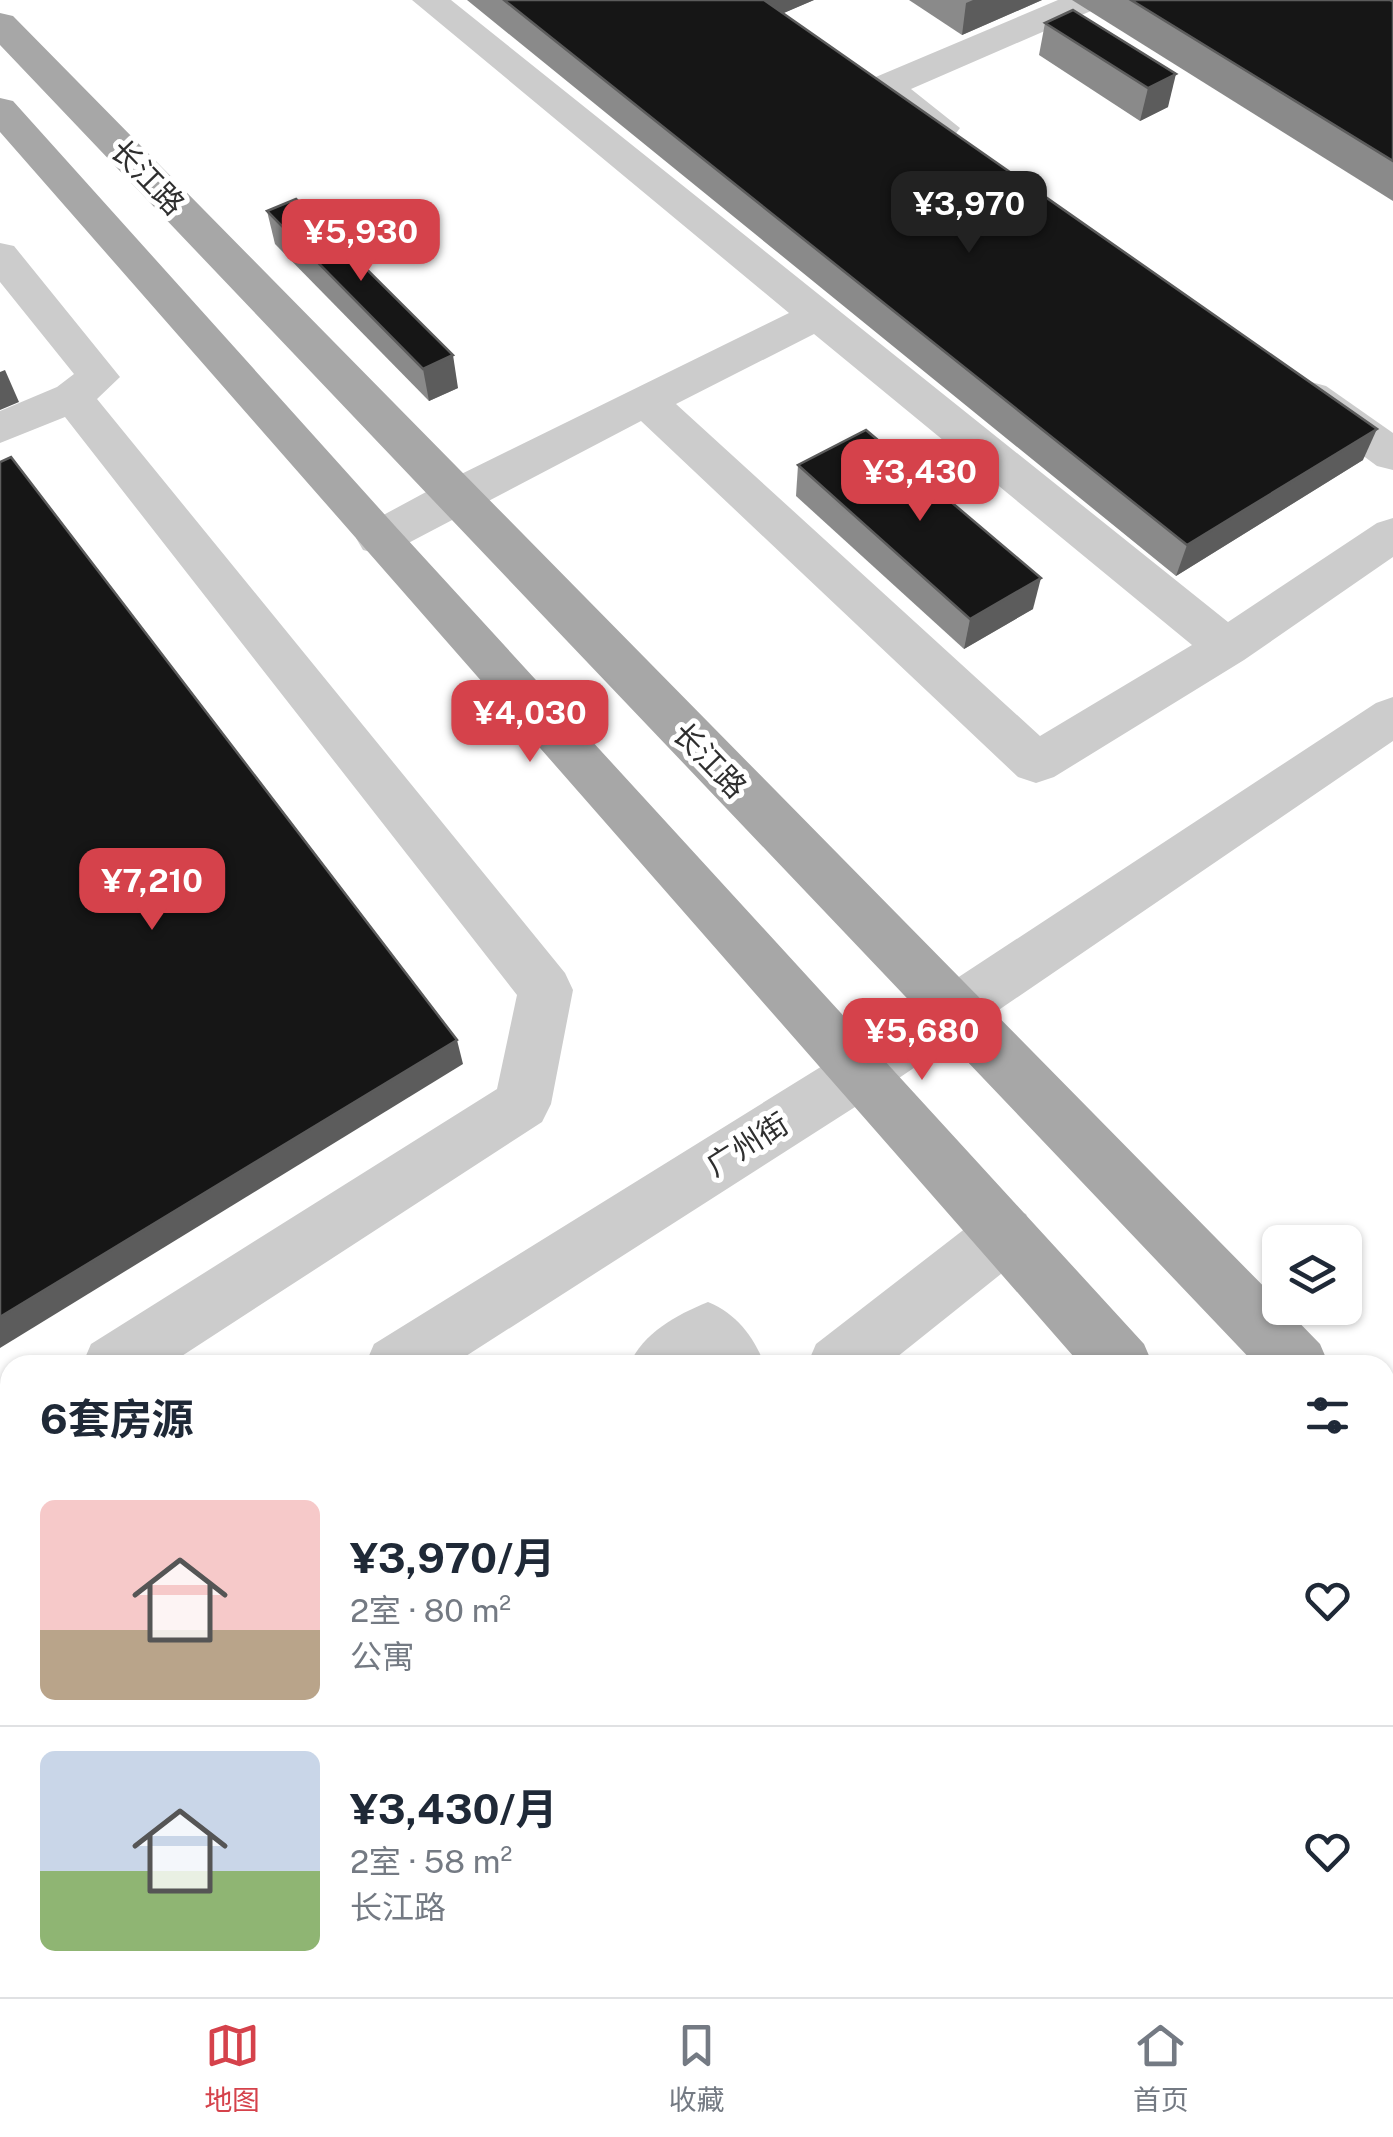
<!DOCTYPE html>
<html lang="zh">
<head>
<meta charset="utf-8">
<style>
  :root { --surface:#fff; --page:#f2f2f3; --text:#1f2937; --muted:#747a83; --line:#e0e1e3; --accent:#d5424b }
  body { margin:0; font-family:"Public Sans","Noto Sans SC",sans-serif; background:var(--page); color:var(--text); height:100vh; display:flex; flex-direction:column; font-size:38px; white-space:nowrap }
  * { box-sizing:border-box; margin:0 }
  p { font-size:32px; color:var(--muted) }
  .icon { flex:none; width:55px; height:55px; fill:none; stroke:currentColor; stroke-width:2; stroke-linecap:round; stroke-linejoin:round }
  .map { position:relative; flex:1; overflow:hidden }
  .side { position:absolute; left:0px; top:1355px; width:1395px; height:642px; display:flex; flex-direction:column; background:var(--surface); border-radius:30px 30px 0 0; box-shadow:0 2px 8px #0004 }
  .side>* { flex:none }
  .controls { position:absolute; left:1262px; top:1225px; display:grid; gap:20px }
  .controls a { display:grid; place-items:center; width:100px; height:100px; border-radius:15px; background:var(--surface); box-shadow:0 2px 8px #0004; font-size:50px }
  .price { position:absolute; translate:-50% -85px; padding:0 22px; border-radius:20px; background:var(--accent); color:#fff; font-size:32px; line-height:65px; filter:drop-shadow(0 2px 5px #0008) }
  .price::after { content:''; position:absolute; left:50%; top:60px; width:30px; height:22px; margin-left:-15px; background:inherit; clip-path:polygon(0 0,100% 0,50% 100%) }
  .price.active { background:#222; color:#fff }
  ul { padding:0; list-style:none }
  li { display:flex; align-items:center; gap:30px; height:250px; padding:0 40px }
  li+li { border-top:2px solid var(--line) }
  li span { display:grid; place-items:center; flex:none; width:280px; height:200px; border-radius:15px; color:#555 }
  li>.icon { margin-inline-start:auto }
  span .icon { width:120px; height:120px; fill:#fffc; stroke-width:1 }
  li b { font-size:42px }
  h2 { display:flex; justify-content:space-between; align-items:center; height:120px; padding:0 40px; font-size:42px }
  .dock { display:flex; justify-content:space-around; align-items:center; height:140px; border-top:2px solid var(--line); background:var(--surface); font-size:28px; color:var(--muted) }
  .dock a { display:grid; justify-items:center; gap:5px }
  .dock .active { color:var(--accent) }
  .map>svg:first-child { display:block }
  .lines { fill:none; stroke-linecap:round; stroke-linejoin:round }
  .minor { fill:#ccc; fill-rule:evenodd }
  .major { fill:#a7a7a7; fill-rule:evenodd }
  .wall { fill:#8a8a8a }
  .shaded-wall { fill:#5c5c5c }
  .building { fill:#161616; stroke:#5c5c5c; stroke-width:2.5 }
  .labels { text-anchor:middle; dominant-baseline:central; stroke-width:10; stroke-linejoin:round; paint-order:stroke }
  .street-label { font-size:30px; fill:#2f2f2f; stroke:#fff }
</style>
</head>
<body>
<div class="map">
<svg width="1393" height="1997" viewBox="0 0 1393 1997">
  <rect width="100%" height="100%" fill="#fff"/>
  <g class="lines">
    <!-- minor -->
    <g class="minor">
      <path d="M412,0H451L1228,622L1377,523L1393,518V557L1244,660L1054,777L1036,783L1018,777L641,421L395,550L379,554L363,550L356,538L363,526L439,485L789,313ZM814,334L1192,645L1040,736L676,404Z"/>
      <path d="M1058,0H1105L1100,7L911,89L960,128L954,136C928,142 881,109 866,87L871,79Z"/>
      <polygon points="0,243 14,246 120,377 97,399 565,973 573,990 551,1104 542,1122 168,1365 82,1365 91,1344 497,1089 517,995 65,417 0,443 0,411 57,387 74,374 0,282"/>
      <polygon points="1311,382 1326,386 1393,433 1393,470 1377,466 1296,406 1290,396 1296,386"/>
      <polygon points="1393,697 1393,741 880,1091 452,1365 365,1365 374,1344 840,1055 1376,703"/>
      <polygon points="1005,1206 1026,1214 1035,1234 1026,1254 887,1365 807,1365 816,1344 984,1214"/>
      <path d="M708,1302C737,1314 753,1336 765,1365H629C643,1333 676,1315 708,1302Z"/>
      <polygon points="10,1398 10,1465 0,1469 0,1403"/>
      <polygon points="10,1574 10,1644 0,1648 0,1579"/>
      <polygon points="10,1778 10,1853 0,1857 0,1782"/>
      <polygon points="1157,1988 1235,1988 1239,1997 1160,1997"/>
    </g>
    <!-- major -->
    <g class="major">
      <polygon points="0,13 13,16 1280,1303 1280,1308 1285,1308 1320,1344 1329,1365 1256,1365 0,45"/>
      <polygon points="0,98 13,101 395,526 1144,1344 1153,1365 1081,1365 0,132"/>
      <polygon points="1385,1422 1393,1425 1393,1495 1385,1492"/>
      <polygon points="1385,1625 1393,1628 1393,1701 1385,1698"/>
    </g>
  </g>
  <!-- wall -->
  <g class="wall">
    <polygon points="467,0 814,0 783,13 1363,460 1176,576"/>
    <polygon points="909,0 1042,0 962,35"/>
    <polygon points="1072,0 1393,0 1393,201"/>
    <polygon points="1073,10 1168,107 1140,121 1039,55 1045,23"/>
    <polygon points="267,211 458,388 429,401 275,244"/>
    <polygon points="798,465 1033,609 964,649 796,496"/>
  </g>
  <!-- shaded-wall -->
  <g class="shaded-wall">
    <polygon points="754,0 814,0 754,26"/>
    <polygon points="973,0 1042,0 962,35 966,3"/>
    <polygon points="1176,74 1168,107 1140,121 1148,88"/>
    <polygon points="453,355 458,388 429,401 423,369"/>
    <polygon points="5,370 19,402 0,410 0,372"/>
    <polygon points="1377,429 1363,460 1176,576 1187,545"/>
    <polygon points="1041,578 1033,609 964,649 970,619"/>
    <polygon points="457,1040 463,1064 0,1348 0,1317"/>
  </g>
  <!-- building -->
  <g class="building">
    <polygon points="504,0 764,0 1377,429 1187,545"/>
    <polygon points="1131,0 1390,0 1393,1 1393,161"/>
    <polygon points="1073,10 1176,74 1148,88 1045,23"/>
    <polygon points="296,199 453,355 423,369 267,211"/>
    <polygon points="866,430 1041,578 970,619 798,465"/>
    <polygon points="11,457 457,1040 0,1317 0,462"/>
    <polygon points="10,1865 10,1988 1107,1988 1114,1997 0,1997 0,1872"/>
  </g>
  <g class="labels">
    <!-- street labels -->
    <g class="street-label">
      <text transform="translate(148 177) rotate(46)">长江路</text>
      <text transform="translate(710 760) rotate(46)">长江路</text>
      <text transform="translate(747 1144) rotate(-32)">广州街</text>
    </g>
  </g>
</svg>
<div class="controls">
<a><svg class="icon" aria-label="layers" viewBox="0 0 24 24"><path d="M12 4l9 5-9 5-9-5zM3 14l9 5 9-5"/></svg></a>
</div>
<b class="price active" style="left:969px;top:256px">¥3,970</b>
<b class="price" style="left:361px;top:284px">¥5,930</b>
<b class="price" style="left:920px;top:524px">¥3,430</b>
<b class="price" style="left:530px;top:765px">¥4,030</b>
<b class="price" style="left:152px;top:933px">¥7,210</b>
<b class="price" style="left:922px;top:1083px">¥5,680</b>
<section class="side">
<h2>6套房源<svg class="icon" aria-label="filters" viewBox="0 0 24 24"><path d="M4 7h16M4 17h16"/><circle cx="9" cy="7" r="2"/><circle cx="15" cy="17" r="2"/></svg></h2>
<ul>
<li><span style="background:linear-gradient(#f6c9c9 65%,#b9a48a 0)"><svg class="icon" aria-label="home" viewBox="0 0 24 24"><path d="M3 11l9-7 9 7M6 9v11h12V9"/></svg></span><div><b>¥3,970/月</b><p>2室 · 80 m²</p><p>公寓</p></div><svg class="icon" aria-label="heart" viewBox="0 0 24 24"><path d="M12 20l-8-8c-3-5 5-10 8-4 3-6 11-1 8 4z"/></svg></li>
<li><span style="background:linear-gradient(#c9d6e8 60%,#8fb573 0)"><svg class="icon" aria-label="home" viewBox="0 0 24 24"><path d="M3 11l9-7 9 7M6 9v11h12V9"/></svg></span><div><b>¥3,430/月</b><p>2室 · 58 m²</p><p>长江路</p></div><svg class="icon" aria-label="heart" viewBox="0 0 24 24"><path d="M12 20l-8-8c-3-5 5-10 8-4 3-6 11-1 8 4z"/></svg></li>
</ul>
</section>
</div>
<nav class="dock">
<a class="active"><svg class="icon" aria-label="map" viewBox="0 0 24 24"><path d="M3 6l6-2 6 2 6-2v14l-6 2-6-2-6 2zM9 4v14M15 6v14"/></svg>地图</a>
<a><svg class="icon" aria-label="saved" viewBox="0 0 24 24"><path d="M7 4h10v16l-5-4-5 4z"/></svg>收藏</a>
<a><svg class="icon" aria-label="home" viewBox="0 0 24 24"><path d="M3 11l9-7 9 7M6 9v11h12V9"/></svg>首页</a>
</nav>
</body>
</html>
